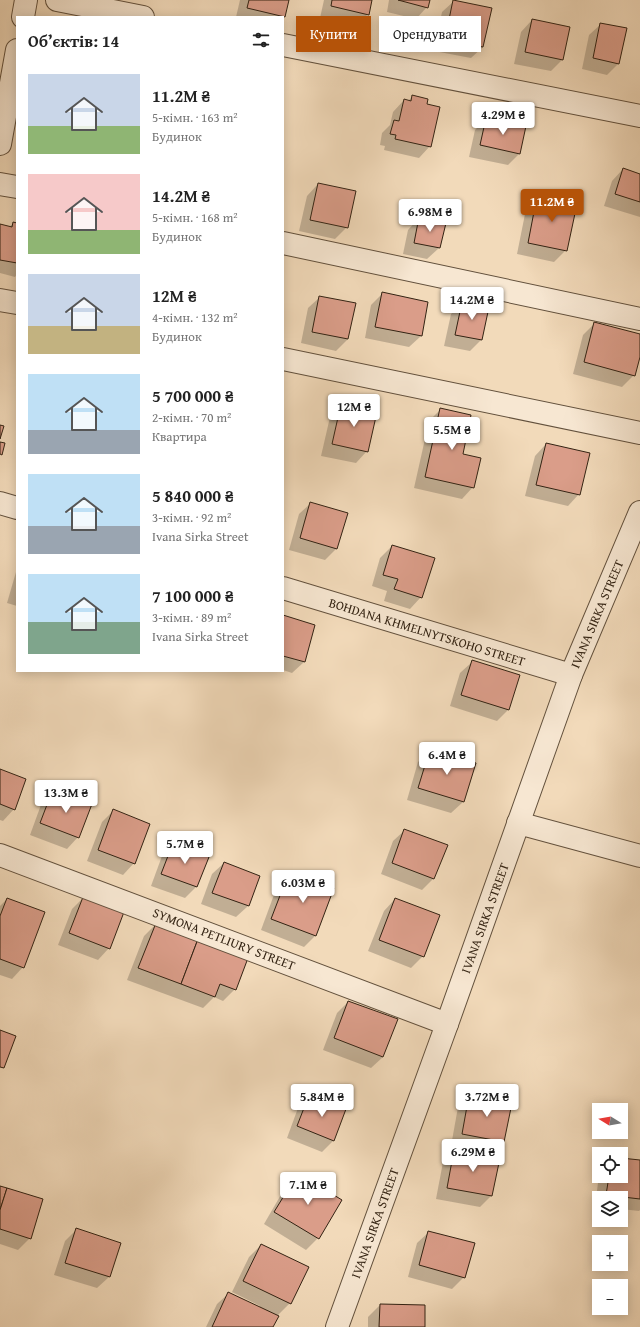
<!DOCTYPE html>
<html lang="uk">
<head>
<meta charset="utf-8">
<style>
  :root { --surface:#fff; --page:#f6f6f6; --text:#222; --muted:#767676; --accent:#b45309 }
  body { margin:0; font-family:"Gentium Book Plus",serif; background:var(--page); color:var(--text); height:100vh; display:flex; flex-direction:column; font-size:15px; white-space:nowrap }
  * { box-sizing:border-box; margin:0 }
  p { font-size:13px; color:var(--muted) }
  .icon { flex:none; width:22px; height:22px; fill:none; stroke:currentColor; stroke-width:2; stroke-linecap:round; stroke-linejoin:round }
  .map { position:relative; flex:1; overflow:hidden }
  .details { position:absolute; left:16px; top:16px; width:268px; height:656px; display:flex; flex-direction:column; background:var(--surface); border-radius:0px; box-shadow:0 2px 10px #0003 }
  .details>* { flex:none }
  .banner { position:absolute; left:296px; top:16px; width:284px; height:36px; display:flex; gap:8px }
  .needle { width:26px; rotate:281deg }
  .controls { position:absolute; left:592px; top:1103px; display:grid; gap:8px }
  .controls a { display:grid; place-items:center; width:36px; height:36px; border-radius:0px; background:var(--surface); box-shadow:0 2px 10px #0003; font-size:20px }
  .price { position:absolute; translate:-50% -34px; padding:0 9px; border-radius:4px; background:#fff; color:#222; font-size:13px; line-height:26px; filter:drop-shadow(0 1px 2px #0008) }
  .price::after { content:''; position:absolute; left:50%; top:24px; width:12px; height:9px; margin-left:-6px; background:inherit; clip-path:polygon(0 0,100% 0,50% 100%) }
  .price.current { background:var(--accent); color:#fff }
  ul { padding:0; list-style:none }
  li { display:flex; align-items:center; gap:12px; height:100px; padding:0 12px }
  li span { display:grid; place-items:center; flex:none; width:112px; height:80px; border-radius:0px; color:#555 }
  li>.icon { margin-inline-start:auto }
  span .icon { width:48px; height:48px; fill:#fffc; stroke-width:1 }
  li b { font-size:17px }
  h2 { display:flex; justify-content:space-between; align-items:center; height:48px; padding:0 12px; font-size:17px }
  .chip { padding:0 14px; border-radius:0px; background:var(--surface); box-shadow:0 2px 10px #0003; font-size:14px; line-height:36px }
  .chip.current { background:var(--accent); color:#fff }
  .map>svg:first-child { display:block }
  .shadow { fill:#0003 }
  .building { fill:#da9d89; stroke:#332313 }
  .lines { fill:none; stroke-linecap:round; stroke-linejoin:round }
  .minor-casing { stroke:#63513d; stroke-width:24 }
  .minor { stroke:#f7e7d2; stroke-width:22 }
  .labels { text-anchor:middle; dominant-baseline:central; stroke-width:4; stroke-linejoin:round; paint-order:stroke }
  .street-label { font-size:13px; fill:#332313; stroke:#f7e7d2 }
</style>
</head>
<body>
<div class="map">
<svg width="640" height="1327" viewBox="0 0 640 1327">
  <rect width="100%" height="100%" fill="#f2daba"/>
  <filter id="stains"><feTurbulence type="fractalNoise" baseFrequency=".005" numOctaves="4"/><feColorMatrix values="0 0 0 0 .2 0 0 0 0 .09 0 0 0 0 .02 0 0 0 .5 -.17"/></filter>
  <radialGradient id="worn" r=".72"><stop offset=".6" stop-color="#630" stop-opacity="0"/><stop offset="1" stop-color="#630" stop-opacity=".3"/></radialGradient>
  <!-- shadow -->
  <g class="shadow">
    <polygon points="240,0 288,0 283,18 236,17"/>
    <polygon points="324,0 371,0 368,14 357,26 320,18"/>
    <polygon points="389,0 429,0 427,7 416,19 387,12"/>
    <polygon points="454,1 483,47 471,58 434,51 442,12"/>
    <polygon points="532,20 562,60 551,71 514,64 521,32"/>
    <polygon points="601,24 619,63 607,75 582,69 589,35"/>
    <polygon points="413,96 425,105 430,146 419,158 384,150 385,146 380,145 382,133 390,125 393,112 404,100 408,101"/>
    <polygon points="486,119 520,153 508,165 469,157 475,130"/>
    <polygon points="623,169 640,175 640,217 604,206 612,181"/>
    <polygon points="318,184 347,227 335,239 299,231 307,196"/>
    <polygon points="538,197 566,250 554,262 517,254 526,209"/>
    <polygon points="419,218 444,224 439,248 427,259 403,254 408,230"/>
    <polygon points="14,223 17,224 17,274 15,277 0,273 0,225 9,227"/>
    <polygon points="383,293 421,336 409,347 365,338 371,305"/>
    <polygon points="320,297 355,304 348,339 336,351 301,343 308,308"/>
    <polygon points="463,303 481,340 470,351 444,346 451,314"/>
    <polygon points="595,323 640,335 640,354 634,375 622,387 573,374 583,335"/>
    <polygon points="341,405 367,451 356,463 321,456 330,417"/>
    <polygon points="441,409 461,455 473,487 462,499 414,488 429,421"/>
    <polygon points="546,444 579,494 568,506 525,496 535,456"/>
    <polygon points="311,503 347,514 336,549 325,560 289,550 299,514"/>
    <polygon points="392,546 421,597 410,609 384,601 387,591 372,586 380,558"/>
    <polygon points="16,572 17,572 17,606 7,603"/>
    <polygon points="283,617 304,662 292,673 283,670"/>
    <polygon points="472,662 509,709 497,721 450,706 460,673"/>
    <polygon points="430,751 474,764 463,802 451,813 407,800 418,762"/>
    <polygon points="0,770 14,809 3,821 0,820"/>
    <polygon points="53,791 78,837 67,849 30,835 42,802"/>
    <polygon points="113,811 134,863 123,875 87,861 102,822"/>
    <polygon points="405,830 434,878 422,890 381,874 393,841"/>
    <polygon points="173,845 207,857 196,887 185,898 151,886 162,856"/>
    <polygon points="224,863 259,876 248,906 236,917 201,904 212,874"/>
    <polygon points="290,873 316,935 304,947 261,930 278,884"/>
    <polygon points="83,898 109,948 98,960 58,945 72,909"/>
    <polygon points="7,899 23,967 12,979 0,975 0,906"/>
    <polygon points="395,899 423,956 411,968 368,951 384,911"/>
    <polygon points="156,924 235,989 223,1001 214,997 203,1008 127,980 144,936"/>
    <polygon points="348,1002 383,1057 371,1068 323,1050 337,1013"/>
    <polygon points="470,1096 503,1142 491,1153 451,1146 458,1107"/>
    <polygon points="309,1097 334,1140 322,1152 287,1138 298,1108"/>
    <polygon points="454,1151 498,1159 491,1196 480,1207 436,1199 443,1162"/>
    <polygon points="621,1159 640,1161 640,1210 639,1211 621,1209 621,1198 599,1198 599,1206 595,1206 599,1175 599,1176 621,1176"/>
    <polygon points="298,1174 318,1238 306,1250 264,1224 286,1186"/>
    <polygon points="0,1187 30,1238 18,1250 0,1244"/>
    <polygon points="76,1230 120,1243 109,1277 97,1288 54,1275 65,1241"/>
    <polygon points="429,1232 464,1277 452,1289 408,1277 417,1243"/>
    <polygon points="261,1245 290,1303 278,1315 272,1327 206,1327 217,1304 229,1293 259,1308 260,1306 232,1292 249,1257"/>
    <polygon points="380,1305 424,1327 368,1327 368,1317"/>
  </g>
  <!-- building -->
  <g class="building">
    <polygon points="249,0 289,0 285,17 247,8"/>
    <polygon points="332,0 372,0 369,15 331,6"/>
    <polygon points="398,0 430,0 428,8"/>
    <polygon points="453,0 492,8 483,47 445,39"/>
    <polygon points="532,19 570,27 563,60 525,52"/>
    <polygon points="600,23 627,28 619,64 593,58"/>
    <polygon points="412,95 428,99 427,104 440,107 431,147 395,139 396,135 390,134 394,120 399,121 404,99 411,101"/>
    <polygon points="486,118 526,126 520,154 480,145"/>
    <polygon points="623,168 640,174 640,202 615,194"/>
    <polygon points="318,183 356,191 348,228 310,220"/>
    <polygon points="537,196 577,204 567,251 528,243"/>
    <polygon points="419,217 446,223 440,248 414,243"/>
    <polygon points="13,222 17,223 17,263 0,260 0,224 12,227"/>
    <polygon points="382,292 428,302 422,336 375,327"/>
    <polygon points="319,296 356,303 348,339 312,332"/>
    <polygon points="462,302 489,307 482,340 455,335"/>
    <polygon points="594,322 640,334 640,357 635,376 584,362"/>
    <polygon points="341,404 377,412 368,452 332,444"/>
    <polygon points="440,408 471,415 463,454 481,458 474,488 425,477"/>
    <polygon points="0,425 4,426 0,439"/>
    <polygon points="0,442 5,443 2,455 0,454"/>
    <polygon points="546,443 590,453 580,495 536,485"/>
    <polygon points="310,502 348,513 337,549 300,538"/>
    <polygon points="392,545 435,558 422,598 394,589 398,579 383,575"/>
    <polygon points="283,615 315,625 305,662 283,656"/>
    <polygon points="472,660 520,675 509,710 461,695"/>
    <polygon points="430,749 476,763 464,802 418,788"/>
    <polygon points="0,769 26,779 15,810 0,804"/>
    <polygon points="53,789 92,804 79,838 40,823"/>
    <polygon points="113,809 150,824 135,864 98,850"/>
    <polygon points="404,829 448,845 434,879 392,863"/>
    <polygon points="173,843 209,857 197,887 161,874"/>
    <polygon points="224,862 260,876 249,906 212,893"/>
    <polygon points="289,872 334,888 316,936 271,919"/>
    <polygon points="83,897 124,912 110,949 69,933"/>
    <polygon points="7,898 45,912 24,968 0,959 0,916"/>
    <polygon points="395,898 440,915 424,957 379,940"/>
    <polygon points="156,923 198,939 181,984 138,968"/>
    <polygon points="198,939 248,958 236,990 220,984 215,997 181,984"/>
    <polygon points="348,1001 398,1019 383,1057 334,1038"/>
    <polygon points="0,1030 16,1036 4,1068 0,1067"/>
    <polygon points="309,1095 346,1109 334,1141 297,1126"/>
    <polygon points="469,1095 512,1103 504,1142 462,1134"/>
    <polygon points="454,1150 500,1158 492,1196 447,1188"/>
    <polygon points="621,1158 640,1160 640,1199 606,1195 609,1176 621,1176"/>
    <polygon points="298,1173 342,1200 319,1239 274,1212"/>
    <polygon points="0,1186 7,1188 0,1210"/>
    <polygon points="7,1188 43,1199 31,1239 0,1229 0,1210"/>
    <polygon points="76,1228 121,1243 110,1277 65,1263"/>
    <polygon points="428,1231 475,1243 465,1278 419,1265"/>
    <polygon points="261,1244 309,1267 291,1304 243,1281"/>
    <polygon points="228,1292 279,1316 273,1327 212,1327"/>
    <polygon points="380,1304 425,1305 425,1327 379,1327"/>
  </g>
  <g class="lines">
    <defs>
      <g id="minor">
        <polyline points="57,0 143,17"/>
        <polyline points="23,17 26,0"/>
        <polyline points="283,45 640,116"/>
        <polyline points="0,144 17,50"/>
        <polyline points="0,184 17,187"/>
        <polyline points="283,243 640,319"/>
        <polyline points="0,300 17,303"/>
        <polyline points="283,359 640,433"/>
        <polyline points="0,503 17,508"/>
        <polyline points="283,588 571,675"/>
        <polyline points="518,823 640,856"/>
        <polyline points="0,855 447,1024"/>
        <polyline points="337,1327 447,1024 571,675 640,512"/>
      </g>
    </defs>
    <!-- minor casing -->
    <use href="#minor" class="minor-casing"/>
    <!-- minor -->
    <use href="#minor" class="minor"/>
  </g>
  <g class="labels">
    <!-- street labels -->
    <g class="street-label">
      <text transform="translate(597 614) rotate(-67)">IVANA SIRKA STREET</text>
      <text transform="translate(427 632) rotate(17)">BOHDANA KHMELNYTSKOHO STREET</text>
      <text transform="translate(485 918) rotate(-70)">IVANA SIRKA STREET</text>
      <text transform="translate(224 939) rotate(21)">SYMONA PETLIURY STREET</text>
      <text transform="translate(375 1223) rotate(-70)">IVANA SIRKA STREET</text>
    </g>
  </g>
  <rect width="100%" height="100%" filter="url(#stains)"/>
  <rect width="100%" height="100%" fill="url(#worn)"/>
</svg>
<div class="controls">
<a><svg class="needle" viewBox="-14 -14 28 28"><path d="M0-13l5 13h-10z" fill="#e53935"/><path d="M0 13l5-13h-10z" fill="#767676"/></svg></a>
<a><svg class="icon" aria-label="locate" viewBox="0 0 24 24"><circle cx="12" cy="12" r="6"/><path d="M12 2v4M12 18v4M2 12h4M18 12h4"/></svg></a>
<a><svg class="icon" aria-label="layers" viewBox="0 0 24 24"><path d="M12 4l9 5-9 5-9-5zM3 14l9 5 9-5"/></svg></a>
<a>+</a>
<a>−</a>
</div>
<b class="price" style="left:503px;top:136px">4.29M ₴</b>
<b class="price current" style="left:552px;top:223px">11.2M ₴</b>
<b class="price" style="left:430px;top:233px">6.98M ₴</b>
<b class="price" style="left:472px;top:321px">14.2M ₴</b>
<b class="price" style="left:354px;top:428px">12M ₴</b>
<b class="price" style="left:452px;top:451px">5.5M ₴</b>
<b class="price" style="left:447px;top:776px">6.4M ₴</b>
<b class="price" style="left:66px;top:814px">13.3M ₴</b>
<b class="price" style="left:185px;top:865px">5.7M ₴</b>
<b class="price" style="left:303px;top:904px">6.03M ₴</b>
<b class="price" style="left:322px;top:1118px">5.84M ₴</b>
<b class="price" style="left:487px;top:1118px">3.72M ₴</b>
<b class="price" style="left:473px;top:1173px">6.29M ₴</b>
<b class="price" style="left:308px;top:1206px">7.1M ₴</b>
<div class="banner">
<a class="chip current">Купити</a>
<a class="chip">Орендувати</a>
</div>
<section class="details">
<h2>Об’єктів: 14<svg class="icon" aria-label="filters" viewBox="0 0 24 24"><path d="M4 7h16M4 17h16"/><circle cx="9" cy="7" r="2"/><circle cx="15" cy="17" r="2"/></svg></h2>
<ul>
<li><span style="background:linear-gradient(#c9d6e8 65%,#8fb573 0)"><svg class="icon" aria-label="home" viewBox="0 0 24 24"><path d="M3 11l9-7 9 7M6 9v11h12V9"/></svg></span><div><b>11.2M ₴</b><p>5-кімн. · 163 m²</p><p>Будинок</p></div></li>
<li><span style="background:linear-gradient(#f6c9c9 70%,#8fb573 0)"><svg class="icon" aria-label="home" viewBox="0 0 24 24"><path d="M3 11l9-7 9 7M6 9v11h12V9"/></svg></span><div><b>14.2M ₴</b><p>5-кімн. · 168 m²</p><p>Будинок</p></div></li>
<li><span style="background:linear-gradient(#c9d6e8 65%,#c2b280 0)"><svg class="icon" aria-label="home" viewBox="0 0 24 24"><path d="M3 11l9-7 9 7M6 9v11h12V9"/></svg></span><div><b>12M ₴</b><p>4-кімн. · 132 m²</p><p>Будинок</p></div></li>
<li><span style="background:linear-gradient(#bfe0f5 70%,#9aa5b1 0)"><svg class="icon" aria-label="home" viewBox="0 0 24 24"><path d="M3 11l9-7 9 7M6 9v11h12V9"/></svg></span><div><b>5 700 000 ₴</b><p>2-кімн. · 70 m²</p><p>Квартира</p></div></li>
<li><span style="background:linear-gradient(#bfe0f5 65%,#9aa5b1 0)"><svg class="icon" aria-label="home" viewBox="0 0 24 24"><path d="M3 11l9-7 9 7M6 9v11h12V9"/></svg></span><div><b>5 840 000 ₴</b><p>3-кімн. · 92 m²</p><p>Ivana Sirka Street</p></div></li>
<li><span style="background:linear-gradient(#bfe0f5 60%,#7fa58c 0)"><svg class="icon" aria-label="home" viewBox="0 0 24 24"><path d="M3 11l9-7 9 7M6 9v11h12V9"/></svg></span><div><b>7 100 000 ₴</b><p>3-кімн. · 89 m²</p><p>Ivana Sirka Street</p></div></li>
</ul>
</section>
</div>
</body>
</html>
